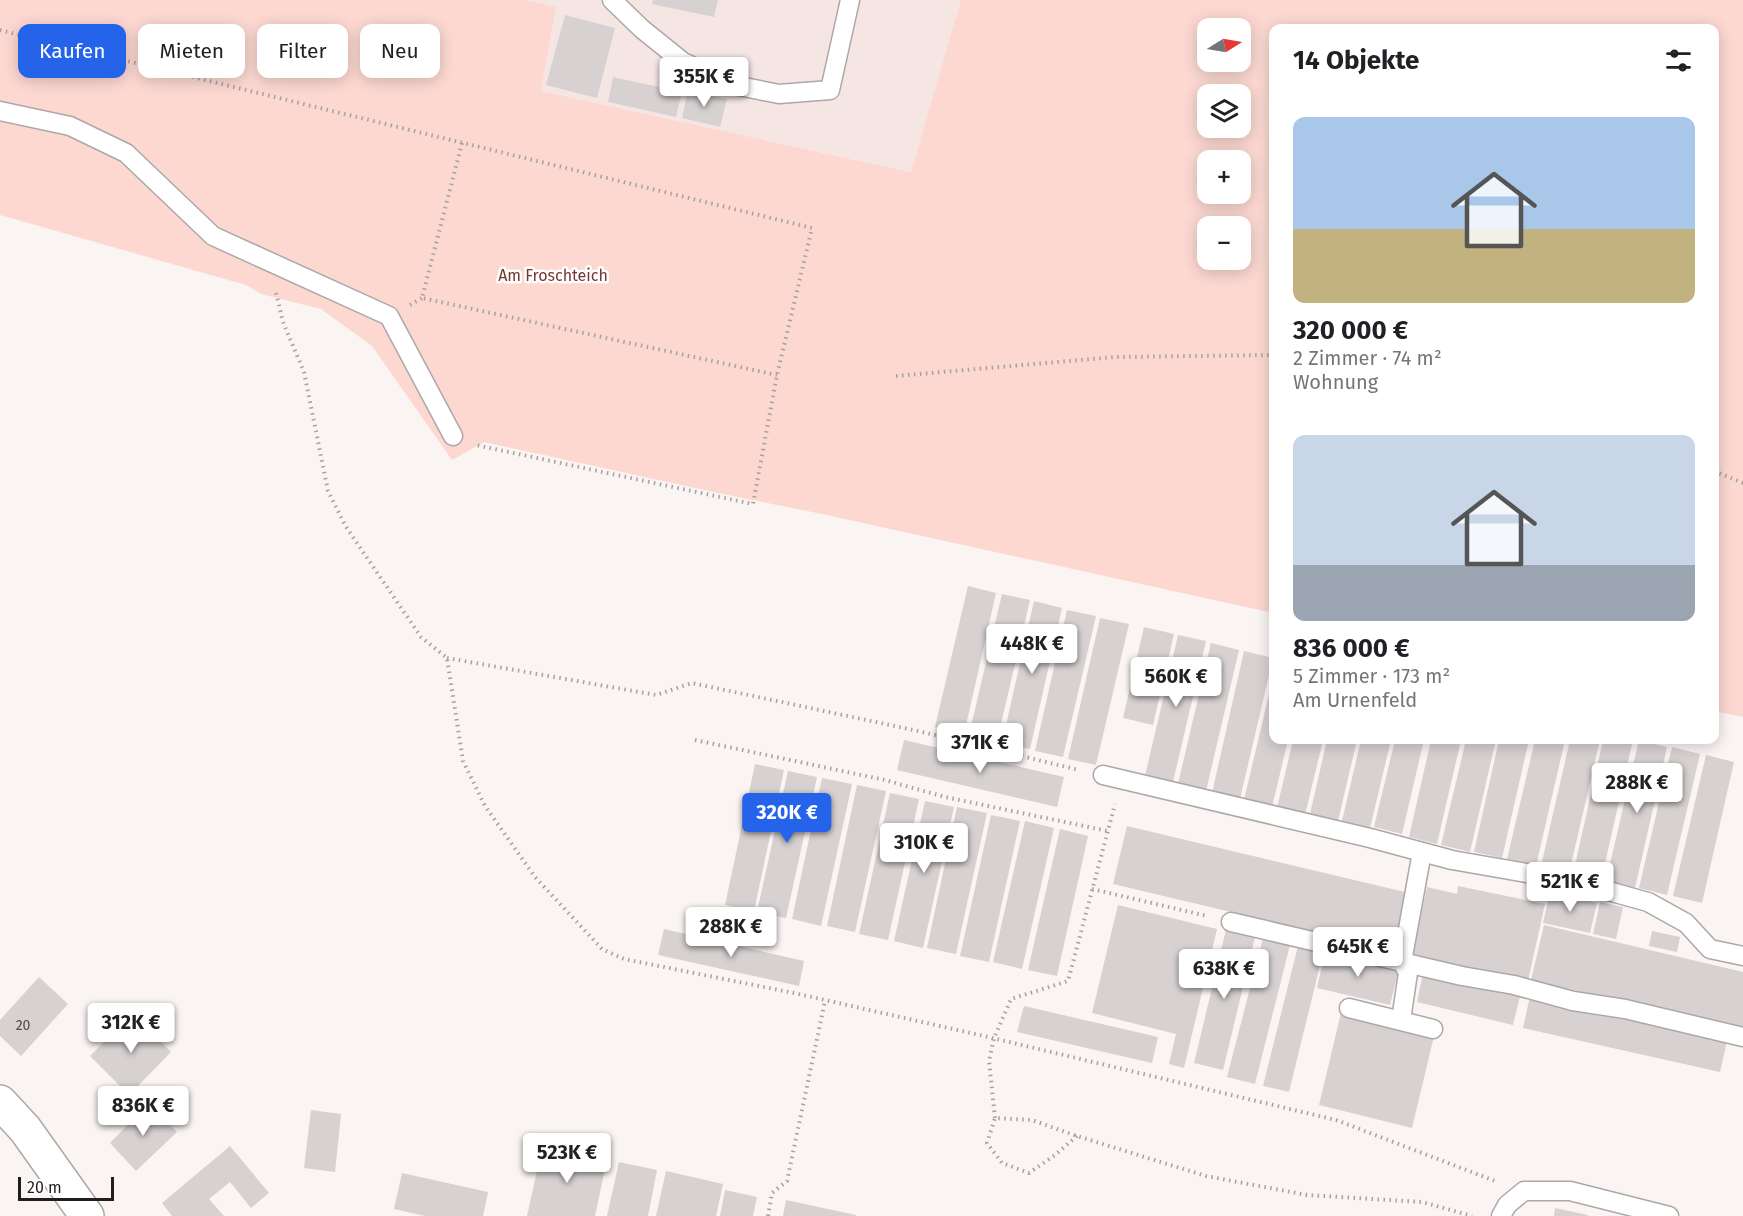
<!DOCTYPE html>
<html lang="de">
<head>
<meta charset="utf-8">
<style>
  :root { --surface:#fff; --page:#f2f2f2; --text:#202124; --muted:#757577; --accent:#2563eb }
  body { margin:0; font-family:"Fira Sans",sans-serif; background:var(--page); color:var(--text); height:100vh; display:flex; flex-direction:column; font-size:22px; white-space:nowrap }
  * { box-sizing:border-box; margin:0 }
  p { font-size:20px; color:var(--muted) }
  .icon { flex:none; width:33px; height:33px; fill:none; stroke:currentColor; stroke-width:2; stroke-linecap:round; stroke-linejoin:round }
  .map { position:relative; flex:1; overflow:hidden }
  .panel { position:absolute; left:1269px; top:24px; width:450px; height:720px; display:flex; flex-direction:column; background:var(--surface); border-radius:12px; box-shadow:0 3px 15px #0003 }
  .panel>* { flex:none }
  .hud { position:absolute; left:18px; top:24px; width:570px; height:54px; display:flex; gap:12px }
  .needle { width:39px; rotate:79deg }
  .controls { position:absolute; left:1197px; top:18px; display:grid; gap:12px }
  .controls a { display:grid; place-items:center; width:54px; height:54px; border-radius:12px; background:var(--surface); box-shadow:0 3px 15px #0003; font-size:30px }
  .scale { position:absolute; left:18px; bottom:15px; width:96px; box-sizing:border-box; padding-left:6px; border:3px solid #1f1d1d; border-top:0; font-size:16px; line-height:21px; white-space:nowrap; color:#1f1d1d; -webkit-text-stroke:4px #fff; paint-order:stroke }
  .price { position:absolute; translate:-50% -51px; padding:0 14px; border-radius:6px; background:#fff; color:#222; font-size:20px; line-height:39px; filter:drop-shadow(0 2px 3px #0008) }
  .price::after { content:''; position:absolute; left:50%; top:36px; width:18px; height:14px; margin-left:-9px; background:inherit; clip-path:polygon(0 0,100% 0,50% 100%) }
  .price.current { background:var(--accent); color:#fff }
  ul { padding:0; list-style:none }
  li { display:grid; align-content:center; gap:12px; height:318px; padding:0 24px }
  li span { display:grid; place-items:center; height:186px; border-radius:12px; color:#555 }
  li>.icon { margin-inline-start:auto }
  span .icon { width:108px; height:108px; fill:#fffc; stroke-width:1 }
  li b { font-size:26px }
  h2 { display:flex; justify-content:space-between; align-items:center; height:72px; padding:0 24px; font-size:26px }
  .tag { padding:0 21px; border-radius:12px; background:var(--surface); box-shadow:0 3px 15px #0003; font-size:21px; line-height:54px }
  .tag.current { background:var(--accent); color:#fff }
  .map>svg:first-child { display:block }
  .built { fill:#f5e6e4 }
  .green { fill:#fcd8d1; fill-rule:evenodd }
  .building { fill:#d7d2d1 }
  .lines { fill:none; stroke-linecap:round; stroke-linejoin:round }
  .service-casing { stroke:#ada8a7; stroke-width:21 }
  .minor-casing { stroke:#ada8a7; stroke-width:36 }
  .path { stroke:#a6a1a1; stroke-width:4; stroke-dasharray:1.5 4.5; stroke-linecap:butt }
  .service { stroke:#fff; stroke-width:18 }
  .minor { stroke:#fff; stroke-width:33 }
  .labels { text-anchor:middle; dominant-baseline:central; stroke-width:5; stroke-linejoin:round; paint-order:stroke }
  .number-label { font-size:14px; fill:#4d4a4a }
  .park-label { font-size:16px; fill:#76362d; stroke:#fff }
</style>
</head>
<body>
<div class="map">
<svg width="1743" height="1216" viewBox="0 0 1743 1216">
  <rect width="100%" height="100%" fill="#faf4f3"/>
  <!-- built -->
  <polygon class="built" points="527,0 961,0 912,172 541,91 556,7"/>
  <!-- green -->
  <path class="green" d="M0,0H527L556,7L541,91L911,172L961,0H1743V717L1714,711V28H1274L1273,613L822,514L718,493L484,442L452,460L372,346L321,309L261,294L246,285L0,215ZM1208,28H1240V62H1208ZM1208,94H1240V128H1208ZM1208,160H1240V194H1208ZM1208,226H1240V260H1208Z"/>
  <!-- building -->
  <g class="building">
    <polygon points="653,0 718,0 714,17 652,4"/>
    <polygon points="565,15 615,28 597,98 546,85"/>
    <polygon points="613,77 682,92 676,117 608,102"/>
    <polygon points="688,90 727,99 720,127 682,118"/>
    <polygon points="968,586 996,593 964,734 935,727"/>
    <polygon points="1002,594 1030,600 997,741 969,735"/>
    <polygon points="1034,601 1062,608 1030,749 1002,743"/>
    <polygon points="1067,610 1096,616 1063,757 1035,751"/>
    <polygon points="1100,618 1129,624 1096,765 1068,759"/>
    <polygon points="1144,627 1174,634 1153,725 1123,718"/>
    <polygon points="1178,635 1206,641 1173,782 1145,776"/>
    <polygon points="1211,643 1239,650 1206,791 1178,784"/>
    <polygon points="1244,651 1273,658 1240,799 1212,793"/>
    <polygon points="1273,677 1274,740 1288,740 1272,807 1244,800"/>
    <polygon points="904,740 1064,777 1057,807 897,770"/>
    <polygon points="1293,740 1323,740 1305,815 1277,808"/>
    <polygon points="1327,740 1357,740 1338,821 1310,814"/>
    <polygon points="1361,740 1391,740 1370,828 1342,821"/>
    <polygon points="1395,740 1424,740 1402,834 1374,827"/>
    <polygon points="1431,740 1461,740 1437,844 1409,837"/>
    <polygon points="1466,740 1496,740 1470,852 1441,845"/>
    <polygon points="1499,740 1529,740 1502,858 1474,852"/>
    <polygon points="1535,740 1565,740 1536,866 1507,859"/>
    <polygon points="1570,740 1600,740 1569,873 1541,866"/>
    <polygon points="1603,740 1633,740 1601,881 1573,874"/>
    <polygon points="1639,740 1667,747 1635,888 1606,881"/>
    <polygon points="1672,747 1700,754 1667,895 1639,888"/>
    <polygon points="1706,755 1734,762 1702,903 1673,896"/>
    <polygon points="755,764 784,770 754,911 725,905"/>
    <polygon points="788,771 817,777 786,918 757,912"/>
    <polygon points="822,778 852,784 821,926 792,919"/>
    <polygon points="857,785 886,791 855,932 827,926"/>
    <polygon points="890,793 919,799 888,940 859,934"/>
    <polygon points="925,801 954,807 923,948 894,941"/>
    <polygon points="957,807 987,813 956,954 927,948"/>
    <polygon points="991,815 1020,821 989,962 960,956"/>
    <polygon points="1025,821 1054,828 1022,969 993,962"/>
    <polygon points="1127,826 1409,893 1396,951 1113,884"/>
    <polygon points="1060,829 1088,836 1057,976 1028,970"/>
    <polygon points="1458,886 1545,904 1528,981 1412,955 1427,887 1457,894"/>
    <polygon points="1550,892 1597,903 1590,933 1543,923"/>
    <polygon points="1600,902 1623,907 1616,939 1593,934"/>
    <polygon points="1118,905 1217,929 1184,1068 1169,1064 1176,1034 1092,1013"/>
    <polygon points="1544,925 1743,972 1743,1030 1531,980"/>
    <polygon points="664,929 804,961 799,986 658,955"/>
    <polygon points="1226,930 1255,937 1223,1070 1194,1063"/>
    <polygon points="1652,931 1680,937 1677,952 1649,946"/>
    <polygon points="1263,938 1290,945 1255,1084 1227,1077"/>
    <polygon points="1298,946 1323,953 1289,1092 1263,1086"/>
    <polygon points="1325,952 1399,969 1390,1005 1317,988"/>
    <polygon points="1423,973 1520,996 1513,1025 1417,1002"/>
    <polygon points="39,977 68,1004 21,1056 0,1036 0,1020"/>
    <polygon points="1530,996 1727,1041 1720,1072 1523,1028"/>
    <polygon points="1024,1006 1158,1037 1152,1063 1017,1032"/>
    <polygon points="133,1013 171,1052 129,1095 90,1056"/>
    <polygon points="1341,1013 1434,1036 1412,1128 1319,1105"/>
    <polygon points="149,1103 177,1132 136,1171 110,1143"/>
    <polygon points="311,1110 341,1114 335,1172 304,1168"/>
    <polygon points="543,1144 607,1159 595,1216 527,1216"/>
    <polygon points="230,1146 269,1193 251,1208 230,1182 209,1199 224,1216 172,1216 162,1203"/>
    <polygon points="619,1162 657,1170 648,1216 607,1216"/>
    <polygon points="666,1171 723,1184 716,1216 656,1216"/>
    <polygon points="402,1173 488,1192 483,1216 425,1216 394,1209"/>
    <polygon points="725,1190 757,1197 753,1216 720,1216"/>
    <polygon points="786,1200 856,1215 856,1216 783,1216"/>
    <polygon points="1555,1208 1588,1215 1588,1216 1554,1216"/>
  </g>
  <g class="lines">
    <defs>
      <g id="service">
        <polyline points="612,0 642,29 683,62 734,85 779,94 830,90 850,0"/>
        <polyline points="0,111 70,126 126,153 213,236 389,316 453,436"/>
        <polyline points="1103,775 1370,838 1452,860 1572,881 1648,902 1686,923 1710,949 1743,956"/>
        <polyline points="1422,852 1402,962 1462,976 1514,985 1573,1001 1625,1009 1743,1037"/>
        <polyline points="1231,922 1402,962 1408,973 1401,1020"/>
        <polyline points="1349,1008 1433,1029"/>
        <polyline points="1501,1216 1507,1205 1524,1191 1570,1191 1669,1216"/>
      </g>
      <polyline id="minor" points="0,1102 25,1129 87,1216"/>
    </defs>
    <!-- service casing -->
    <use href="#service" class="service-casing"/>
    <!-- minor casing -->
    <use href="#minor" class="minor-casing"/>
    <!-- path -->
    <g class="path">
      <polyline points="0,30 812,228 777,375 753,504 476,445"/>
      <polyline points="462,143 422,298 777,375"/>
      <polyline points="276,293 283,322 304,372 328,491 346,527 421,637 447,658 463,761 485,806 535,877 602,949 624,959 794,993 984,1036 1336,1120 1495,1181"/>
      <polyline points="410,305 422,298"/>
      <polyline points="896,376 1115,357 1274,355"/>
      <polyline points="1714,471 1743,483"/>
      <polyline points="447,658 656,695 692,683 918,731 1079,770"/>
      <polyline points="695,740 885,780 945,797 1108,831"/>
      <polyline points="1092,889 1207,916"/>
      <polyline points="995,1118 989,1061 994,1038 1011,999 1068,981 1115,804"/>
      <polyline points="1077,1136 1055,1155 1029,1173 1002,1163 987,1143 995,1118 1032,1120 1077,1136 1206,1176 1307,1195 1422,1202 1472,1216"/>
      <polyline points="768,1216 772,1193 787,1181 825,1001"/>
    </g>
    <!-- service -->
    <use href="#service" class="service"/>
    <!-- minor -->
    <use href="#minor" class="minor"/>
  </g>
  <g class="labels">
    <!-- number labels -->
    <g class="number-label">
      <text x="23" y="1025">20</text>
    </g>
    <!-- park labels -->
    <g class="park-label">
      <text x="553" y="275">Am Froschteich</text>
    </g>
  </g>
</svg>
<div class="controls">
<a><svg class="needle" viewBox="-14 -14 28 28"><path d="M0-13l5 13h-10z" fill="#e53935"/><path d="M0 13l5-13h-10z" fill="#757577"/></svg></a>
<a><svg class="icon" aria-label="layers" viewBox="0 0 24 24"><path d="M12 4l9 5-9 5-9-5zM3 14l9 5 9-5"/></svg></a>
<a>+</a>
<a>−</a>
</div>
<div class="scale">20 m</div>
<b class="price" style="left:704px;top:108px">355K €</b>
<b class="price" style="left:1032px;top:675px">448K €</b>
<b class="price" style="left:1176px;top:708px">560K €</b>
<b class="price" style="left:980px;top:774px">371K €</b>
<b class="price" style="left:1637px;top:814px">288K €</b>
<b class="price current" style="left:787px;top:844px">320K €</b>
<b class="price" style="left:924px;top:874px">310K €</b>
<b class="price" style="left:1570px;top:913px">521K €</b>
<b class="price" style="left:731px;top:958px">288K €</b>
<b class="price" style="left:1358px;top:978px">645K €</b>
<b class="price" style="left:1224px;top:1000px">638K €</b>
<b class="price" style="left:131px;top:1054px">312K €</b>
<b class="price" style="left:143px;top:1137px">836K €</b>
<b class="price" style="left:567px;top:1184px">523K €</b>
<div class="hud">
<a class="tag current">Kaufen</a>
<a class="tag">Mieten</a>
<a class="tag">Filter</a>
<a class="tag">Neu</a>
</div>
<section class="panel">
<h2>14 Objekte<svg class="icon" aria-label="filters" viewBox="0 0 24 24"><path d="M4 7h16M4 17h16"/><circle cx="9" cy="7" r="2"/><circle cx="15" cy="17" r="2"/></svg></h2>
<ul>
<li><span style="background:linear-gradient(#a9c7e8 60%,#c2b280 0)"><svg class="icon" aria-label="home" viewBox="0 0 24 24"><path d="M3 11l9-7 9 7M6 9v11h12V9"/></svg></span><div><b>320 000 €</b><p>2 Zimmer · 74 m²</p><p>Wohnung</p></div></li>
<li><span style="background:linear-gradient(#c9d6e8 70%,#9aa5b1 0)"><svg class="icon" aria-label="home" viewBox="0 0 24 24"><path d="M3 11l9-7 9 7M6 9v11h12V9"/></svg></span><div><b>836 000 €</b><p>5 Zimmer · 173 m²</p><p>Am Urnenfeld</p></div></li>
</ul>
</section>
</div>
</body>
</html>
